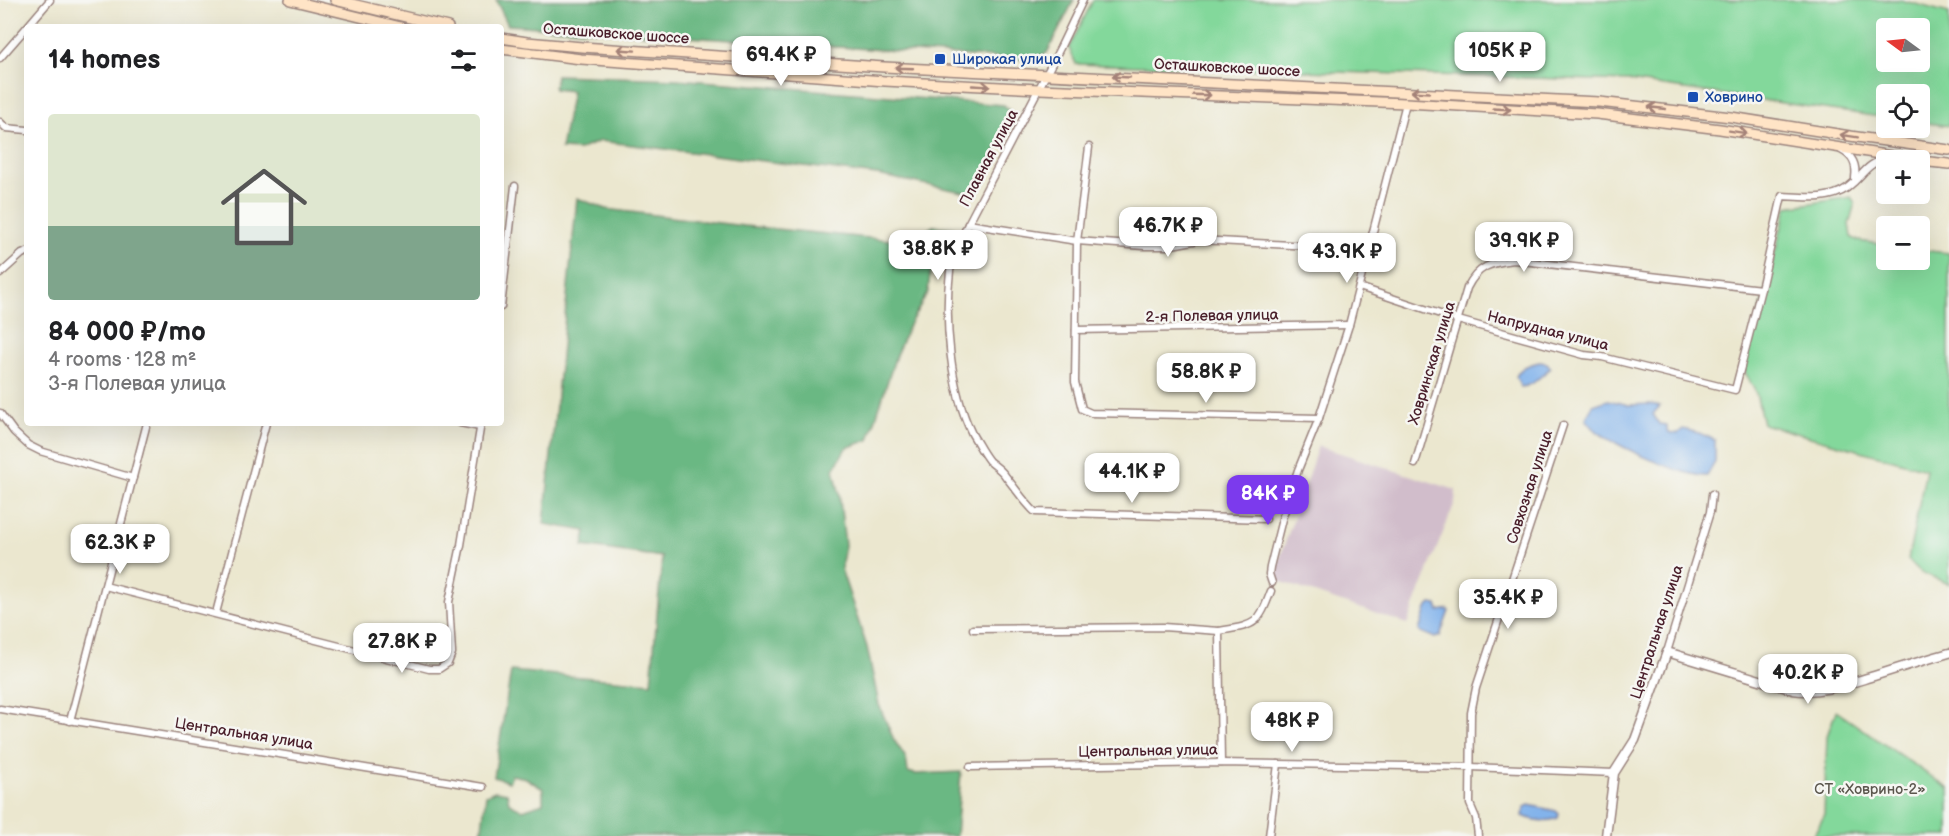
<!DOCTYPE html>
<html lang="en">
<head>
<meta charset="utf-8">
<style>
  :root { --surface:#fff; --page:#f2f2f2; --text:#202124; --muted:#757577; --accent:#7c3aed }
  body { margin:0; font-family:"Balsamiq Sans",sans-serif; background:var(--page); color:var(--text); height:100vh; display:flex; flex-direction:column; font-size:22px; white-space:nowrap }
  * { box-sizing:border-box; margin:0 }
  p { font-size:20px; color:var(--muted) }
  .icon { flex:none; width:33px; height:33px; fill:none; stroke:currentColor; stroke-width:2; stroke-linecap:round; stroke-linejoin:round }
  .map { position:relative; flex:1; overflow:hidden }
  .drawer { position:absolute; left:24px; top:24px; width:480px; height:402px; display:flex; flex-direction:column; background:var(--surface); border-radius:6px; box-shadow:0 6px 24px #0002 }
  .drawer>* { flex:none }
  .needle { width:39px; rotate:285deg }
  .buttons { position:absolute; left:1876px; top:18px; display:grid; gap:12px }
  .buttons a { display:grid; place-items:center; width:54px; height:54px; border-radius:6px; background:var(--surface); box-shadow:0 6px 24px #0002; font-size:30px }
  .price { position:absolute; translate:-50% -51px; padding:0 14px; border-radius:12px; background:#fff; color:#222; font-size:20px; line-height:39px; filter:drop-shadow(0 2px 3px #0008) }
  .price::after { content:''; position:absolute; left:50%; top:36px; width:18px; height:14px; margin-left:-9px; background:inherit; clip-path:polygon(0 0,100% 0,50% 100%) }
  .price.current { background:var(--accent); color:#fff }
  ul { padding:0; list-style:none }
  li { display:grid; align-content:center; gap:12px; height:318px; padding:0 24px }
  li span { display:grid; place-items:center; height:186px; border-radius:6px; color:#555 }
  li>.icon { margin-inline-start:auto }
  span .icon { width:108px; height:108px; fill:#fffc; stroke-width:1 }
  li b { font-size:26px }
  h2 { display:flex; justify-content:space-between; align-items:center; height:72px; padding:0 24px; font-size:26px }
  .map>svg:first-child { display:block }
  .industrial { fill:#d1bdcb }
  .green { fill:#83d89b; stroke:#667c63; stroke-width:1.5; fill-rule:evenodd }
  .forest { fill:#6ab883; stroke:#5a6c57; stroke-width:1.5 }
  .water { fill:#7fb1eb; stroke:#64688b; stroke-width:1.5 }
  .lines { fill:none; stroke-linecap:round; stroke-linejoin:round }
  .minor-casing { stroke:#9a837d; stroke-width:9 }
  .tertiary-casing { stroke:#9a837d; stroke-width:11 }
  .secondary-casing { stroke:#9a837d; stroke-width:12 }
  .minor { stroke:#fff; stroke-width:6 }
  .tertiary { stroke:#fff; stroke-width:8 }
  .secondary { stroke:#ffe4c6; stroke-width:9 }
  .oneway { stroke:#a48278 }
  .transit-dot { fill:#1a4fb4; stroke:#f6f6f2; stroke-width:2 }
  .labels { text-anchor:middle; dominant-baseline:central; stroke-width:5; stroke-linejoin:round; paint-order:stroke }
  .street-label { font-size:15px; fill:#4a1f2b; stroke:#f6f6f2 }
  .transit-label { font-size:15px; fill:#164399; stroke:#f6f6f2; text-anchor:start }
  .park-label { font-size:15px; fill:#5b564d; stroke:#f6f6f2 }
</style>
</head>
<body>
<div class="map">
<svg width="1949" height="836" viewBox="0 0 1949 836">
  <rect width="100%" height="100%" fill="#f6f6f2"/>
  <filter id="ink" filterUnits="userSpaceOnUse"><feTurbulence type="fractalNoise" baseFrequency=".0167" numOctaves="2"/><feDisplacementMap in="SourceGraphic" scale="12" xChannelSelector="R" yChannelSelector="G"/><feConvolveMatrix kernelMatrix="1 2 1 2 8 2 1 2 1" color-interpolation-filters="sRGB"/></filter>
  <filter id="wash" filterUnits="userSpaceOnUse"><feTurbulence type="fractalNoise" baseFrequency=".008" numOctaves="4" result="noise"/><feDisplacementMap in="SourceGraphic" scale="24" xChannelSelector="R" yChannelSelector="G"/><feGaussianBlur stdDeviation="1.35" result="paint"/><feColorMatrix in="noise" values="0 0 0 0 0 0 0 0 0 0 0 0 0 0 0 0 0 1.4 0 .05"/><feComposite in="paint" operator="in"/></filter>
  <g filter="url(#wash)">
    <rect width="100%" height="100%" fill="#ebe7cf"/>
    <!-- industrial -->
    <polygon class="industrial" points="1318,446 1456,490 1455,502 1407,624 1273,579"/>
    <!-- green -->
    <g class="green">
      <path d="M1093,0H1901L1949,13V126L1920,122V94H1887V118L1629,81L1076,64L1069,48ZM1920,28V62H1887V28Z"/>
      <polygon points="1851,197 1855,203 1849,224 1851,237 1858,241 1887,245 1887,260 1920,260 1920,250 1949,253 1949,584 1921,572 1908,560 1926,469 1763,424 1756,393 1744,370 1787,207"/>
      <polygon points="1836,711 1949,789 1949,836 1813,836 1824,816 1827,736"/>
    </g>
    <!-- forest -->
    <g class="forest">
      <polygon points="496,0 1074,0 1047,53 1032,60 508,25"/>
      <polygon points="556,75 676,79 1004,105 1011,112 1010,125 973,194 877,175 600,141 579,150 561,149 572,91 554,89"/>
      <polygon points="577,198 606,209 744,226 911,242 933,226 954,228 930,274 928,292 910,323 896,355 869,440 846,448 834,469 839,492 845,545 841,569 867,647 879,705 894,740 906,758 908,772 915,774 961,772 956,836 481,836 486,795 495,791 507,793 509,803 523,810 543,803 543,789 526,778 512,775 509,782 494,777 511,671 651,683 662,557 583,546 586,531 544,524"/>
    </g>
    <!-- water -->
    <g class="water">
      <path d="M1539,362L1547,363L1551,368C1540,375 1535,386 1521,387L1516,377C1520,367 1528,365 1539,362Z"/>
      <path d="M1608,400L1629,405L1650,404L1660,406L1653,414L1659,424L1667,425V430L1671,434L1678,433L1683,429L1699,433L1715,440V462L1707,476C1681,476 1622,448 1599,433C1594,430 1590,424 1586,419L1593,405Z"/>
      <polygon points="1431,604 1437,605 1439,611 1448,609 1449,611 1440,636 1435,638 1419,631 1426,609"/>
      <path d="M1529,805L1556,811L1559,814L1558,818C1547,822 1534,821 1523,816L1525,807Z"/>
    </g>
  </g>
  <g filter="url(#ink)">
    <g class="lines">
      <defs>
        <g id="minor">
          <path d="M1083,0L1060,48L968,224C961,239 953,255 950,271C944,320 950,389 972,434C977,442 983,454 989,461C995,466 1002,470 1006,477C1016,489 1024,502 1035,512L1266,519"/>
          <polyline points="27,27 50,0"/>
          <polyline points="0,58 27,27"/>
          <polyline points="0,122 6,128 27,130"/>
          <polyline points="1089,147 1077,241 1075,382 1082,409 1091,413 1319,418"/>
          <path d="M1841,150C1853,156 1857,165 1855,178"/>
          <polyline points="968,224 1077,241 1144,246 1166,246 1199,240 1310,246 1370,246"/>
          <polyline points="0,274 22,254 27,252"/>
          <path d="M1359,287L1458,320L1584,355L1602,357L1735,390L1761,289L1782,196C1803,197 1829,201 1847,188C1866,174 1862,166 1889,157"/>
          <polyline points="501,307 515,186"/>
          <polyline points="1076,330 1349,325"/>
          <polyline points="0,413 14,432 28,445 40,451 133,478"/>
          <polyline points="460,423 480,427"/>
          <path d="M1415,464L1467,288C1478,266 1490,263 1514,260L1761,289"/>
          <polyline points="1272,583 1269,574 1270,567 1282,519 1298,470 1319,418 1349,325 1406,103"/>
          <polyline points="105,586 429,669 439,669 448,663 452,653 449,602 461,545 481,423"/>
          <polyline points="216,613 266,423"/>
          <polyline points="973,629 1163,627 1219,631"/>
          <polyline points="1667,652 1710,512 1712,494"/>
          <polyline points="0,709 483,787"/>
          <polyline points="70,721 147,423"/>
          <path d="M1221,763L1219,631C1255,625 1258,626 1271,591"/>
          <polyline points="970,767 1221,763 1471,767 1614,773"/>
          <polyline points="1269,836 1278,764"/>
          <polyline points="1478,836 1476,818 1470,804 1471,713 1476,688 1563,425"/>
        </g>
        <path id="tertiary" d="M1606,836L1614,773L1635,740L1667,652L1793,690C1820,694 1847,684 1874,676C1899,668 1924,660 1949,653"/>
        <g id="secondary">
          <polyline points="290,0 401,27"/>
          <polyline points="335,0 448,27"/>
          <polyline points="501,38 527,42 582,47 884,67 1599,102 1731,117 1850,136 1949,150"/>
          <polyline points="501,49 581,59 885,81 1039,89 1406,103 1597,114 1720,129 1918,160"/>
          <polyline points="1920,161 1949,164"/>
        </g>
      </defs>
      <!-- minor casing -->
      <use href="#minor" class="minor-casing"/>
      <!-- tertiary casing -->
      <use href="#tertiary" class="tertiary-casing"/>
      <!-- secondary casing -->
      <use href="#secondary" class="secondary-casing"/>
      <!-- minor -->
      <use href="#minor" class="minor"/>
      <!-- tertiary -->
      <use href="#tertiary" class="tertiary"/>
      <!-- secondary -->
      <use href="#secondary" class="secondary"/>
    </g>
    <!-- one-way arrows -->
    <defs><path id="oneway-shaft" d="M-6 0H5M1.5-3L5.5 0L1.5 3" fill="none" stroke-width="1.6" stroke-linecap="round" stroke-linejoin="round" transform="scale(1.5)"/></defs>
    <g class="oneway">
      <use href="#oneway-shaft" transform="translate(626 50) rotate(-176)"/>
      <use href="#oneway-shaft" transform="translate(904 68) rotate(-178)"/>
      <use href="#oneway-shaft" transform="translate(1121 77) rotate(-177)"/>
      <use href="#oneway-shaft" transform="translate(981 86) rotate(3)"/>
      <use href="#oneway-shaft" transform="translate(1420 92) rotate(-177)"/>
      <use href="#oneway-shaft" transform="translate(1202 95) rotate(2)"/>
      <use href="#oneway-shaft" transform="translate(1657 108) rotate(-174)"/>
      <use href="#oneway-shaft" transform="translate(1502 109) rotate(3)"/>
      <use href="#oneway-shaft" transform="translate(1738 132) rotate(9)"/>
      <use href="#oneway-shaft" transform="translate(1849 136) rotate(-171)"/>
    </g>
  </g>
  <!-- markers -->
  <g class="transit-dot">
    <rect x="934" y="53" width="12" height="12" rx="3"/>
    <rect x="1687" y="91" width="12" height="12" rx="3"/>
  </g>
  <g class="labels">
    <!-- street labels -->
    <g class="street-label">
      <text transform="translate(616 34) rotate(4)">Осташковское шоссе</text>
      <text transform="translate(1227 68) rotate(3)">Осташковское шоссе</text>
      <text transform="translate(989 158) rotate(-62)">Плавная улица</text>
      <text transform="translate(1212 316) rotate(-1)">2-я Полевая улица</text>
      <text transform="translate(1548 331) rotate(14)">Напрудная улица</text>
      <text transform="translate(1432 363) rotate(-73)">Ховринская улица</text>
      <text transform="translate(1530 487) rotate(-72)">Совхозная улица</text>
      <text transform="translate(1657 632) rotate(-72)">Центральная улица</text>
      <text transform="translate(244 734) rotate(9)">Центральная улица</text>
      <text transform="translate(1148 751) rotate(-1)">Центральная улица</text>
    </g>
    <!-- transit labels -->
    <g class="transit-label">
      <text x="952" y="59">Широкая улица</text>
      <text x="1705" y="97">Ховрино</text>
    </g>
    <!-- park labels -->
    <g class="park-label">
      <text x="1870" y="789">СТ «Ховрино-2»</text>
    </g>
  </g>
</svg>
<div class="buttons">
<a><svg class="needle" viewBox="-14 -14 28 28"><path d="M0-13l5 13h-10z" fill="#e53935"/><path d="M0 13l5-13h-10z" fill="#757577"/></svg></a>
<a><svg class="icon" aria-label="locate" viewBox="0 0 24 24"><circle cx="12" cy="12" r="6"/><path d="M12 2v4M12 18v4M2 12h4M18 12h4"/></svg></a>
<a>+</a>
<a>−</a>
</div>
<b class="price" style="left:1500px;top:83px">105K ₽</b>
<b class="price" style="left:781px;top:87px">69.4K ₽</b>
<b class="price" style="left:1168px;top:258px">46.7K ₽</b>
<b class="price" style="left:1524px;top:273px">39.9K ₽</b>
<b class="price" style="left:938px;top:281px">38.8K ₽</b>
<b class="price" style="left:1347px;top:284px">43.9K ₽</b>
<b class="price" style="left:1206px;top:404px">58.8K ₽</b>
<b class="price" style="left:1132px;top:504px">44.1K ₽</b>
<b class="price current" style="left:1268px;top:526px">84K ₽</b>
<b class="price" style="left:120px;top:575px">62.3K ₽</b>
<b class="price" style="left:1508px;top:630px">35.4K ₽</b>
<b class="price" style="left:402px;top:674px">27.8K ₽</b>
<b class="price" style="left:1808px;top:705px">40.2K ₽</b>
<b class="price" style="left:1292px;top:753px">48K ₽</b>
<section class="drawer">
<h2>14 homes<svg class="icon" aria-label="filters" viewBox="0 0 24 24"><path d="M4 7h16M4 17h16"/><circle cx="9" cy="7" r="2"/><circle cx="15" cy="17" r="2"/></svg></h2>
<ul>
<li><span style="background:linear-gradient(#dfe7d0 60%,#7fa58c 0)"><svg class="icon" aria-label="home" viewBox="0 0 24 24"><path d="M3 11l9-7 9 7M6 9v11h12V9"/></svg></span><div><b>84 000 ₽/mo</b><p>4 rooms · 128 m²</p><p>3-я Полевая улица</p></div></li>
</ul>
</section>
</div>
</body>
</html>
